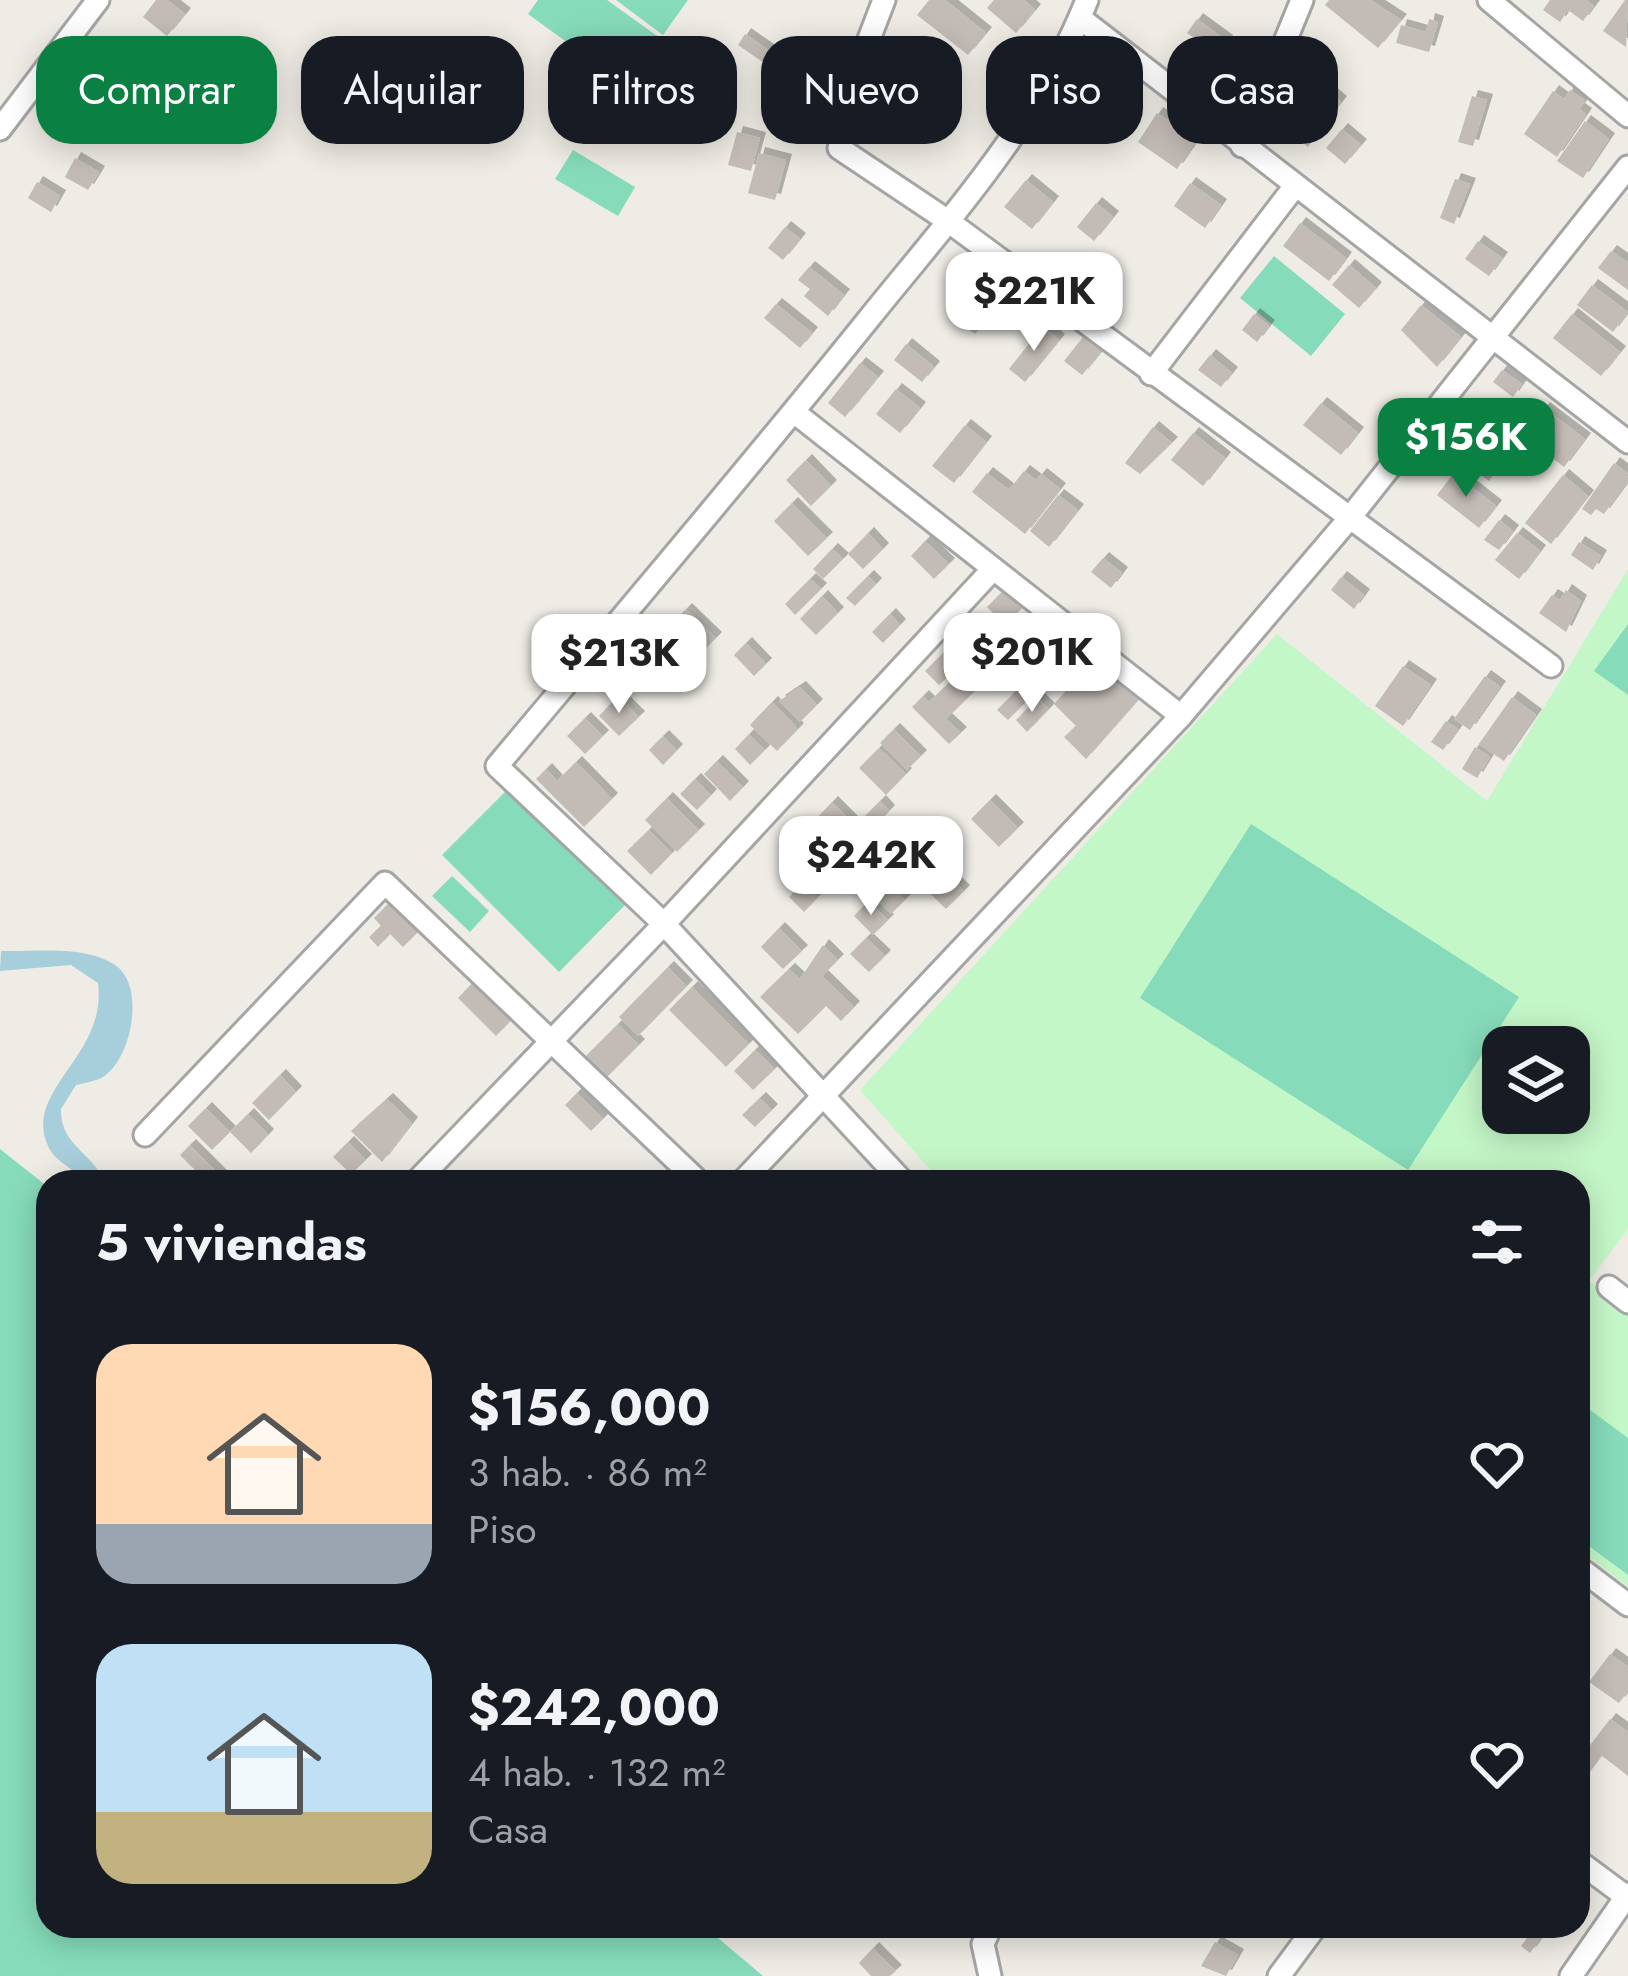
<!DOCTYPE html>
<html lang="es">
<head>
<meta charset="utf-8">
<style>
  :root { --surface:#171b24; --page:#20242c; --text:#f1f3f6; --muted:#9ea1a6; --accent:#0b8043 }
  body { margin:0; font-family:Jost,sans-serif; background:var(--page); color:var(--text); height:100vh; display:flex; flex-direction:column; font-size:45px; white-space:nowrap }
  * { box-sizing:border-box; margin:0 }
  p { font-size:39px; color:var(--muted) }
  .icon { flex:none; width:66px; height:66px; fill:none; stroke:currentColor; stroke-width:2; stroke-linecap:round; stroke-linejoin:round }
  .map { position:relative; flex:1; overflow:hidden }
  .side { position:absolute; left:36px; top:1170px; width:1554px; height:768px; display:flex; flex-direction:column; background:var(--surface); border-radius:36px; box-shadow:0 6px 30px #0003 }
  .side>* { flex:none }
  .hud { position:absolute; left:36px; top:36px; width:1557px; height:108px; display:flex; gap:24px }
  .fabs { position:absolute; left:1482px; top:1026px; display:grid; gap:24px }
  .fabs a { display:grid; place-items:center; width:108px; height:108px; border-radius:24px; background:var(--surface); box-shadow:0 6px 30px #0003; font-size:60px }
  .price { position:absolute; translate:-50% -102px; padding:0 27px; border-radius:24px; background:#fff; color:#222; font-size:39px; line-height:78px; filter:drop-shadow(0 3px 6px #0008) }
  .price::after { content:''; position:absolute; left:50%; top:72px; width:36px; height:27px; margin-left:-18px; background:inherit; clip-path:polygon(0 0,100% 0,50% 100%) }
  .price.selected { background:var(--accent); color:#fff }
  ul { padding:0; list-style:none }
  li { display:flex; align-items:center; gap:36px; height:300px; padding:0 60px }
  li span { display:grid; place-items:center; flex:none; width:336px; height:240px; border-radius:36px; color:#555 }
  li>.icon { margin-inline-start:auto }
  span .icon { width:144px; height:144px; fill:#fffc; stroke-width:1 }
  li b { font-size:51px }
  h2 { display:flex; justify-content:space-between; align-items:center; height:144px; padding:0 60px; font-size:51px }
  .tag { padding:0 42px; border-radius:36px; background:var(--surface); box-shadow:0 6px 30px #0003; font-size:42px; line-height:108px }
  .tag.selected { background:var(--accent); color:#fff }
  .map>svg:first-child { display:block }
  .park { fill:#c4f7c8; fill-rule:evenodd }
  .pitch { fill:#86dbba }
  .water { fill:#a7cfdb }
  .building { fill:#c3bbb5; filter:url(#shadow) }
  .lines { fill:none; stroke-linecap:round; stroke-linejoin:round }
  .minor-casing { stroke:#a5a5a5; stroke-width:27 }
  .minor { stroke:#fff; stroke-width:21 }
</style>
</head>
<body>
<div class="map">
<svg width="1628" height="1976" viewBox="0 0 1628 1976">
  <defs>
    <filter id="shadow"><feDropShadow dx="6" dy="-6" stdDeviation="0" flood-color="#0004"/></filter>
  </defs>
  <rect width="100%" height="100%" fill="#efece5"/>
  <!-- park -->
  <path class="park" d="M1628,569V1229L1589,1281L1628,1313V1587L1578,1548V1182H941L860,1090L1277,634L1487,801ZM1503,1047H1569V1113H1503Z"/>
  <!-- pitch -->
  <g class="pitch">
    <polygon points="538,0 607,0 660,38 626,85 528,14"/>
    <polygon points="616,0 688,0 663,35"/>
    <polygon points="573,150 635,187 618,216 555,179"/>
    <polygon points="1274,256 1345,314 1311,356 1240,298"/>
    <polygon points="1628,624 1628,695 1594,671"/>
    <polygon points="509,788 625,905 559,972 442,855"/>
    <polygon points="1251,824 1519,997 1408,1170 1140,998"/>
    <polygon points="452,876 489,911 470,932 432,896"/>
    <polygon points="0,1149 48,1187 48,1926 704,1926 763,1976 0,1976"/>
    <polygon points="1578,1401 1628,1438 1628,1575 1578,1538"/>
  </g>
  <!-- water -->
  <path class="water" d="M1,951C35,952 85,945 115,965C146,985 132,1059 103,1077C96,1081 84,1083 76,1085L61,1109C60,1145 92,1152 105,1182H81C74,1166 56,1163 49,1148C20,1091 108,1057 98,983L71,965L0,971Z"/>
  <!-- building -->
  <g class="building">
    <polygon points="156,0 167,0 185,14 167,36 143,17"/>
    <polygon points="929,0 945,0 986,33 968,55 917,15"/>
    <polygon points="994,0 1024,0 1035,10 1016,33 987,8"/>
    <polygon points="1329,0 1370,0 1401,20 1378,48 1325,5"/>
    <polygon points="1550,0 1586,0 1594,6 1583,21 1568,10 1560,22 1543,10"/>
    <polygon points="1625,0 1628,0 1626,47 1603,31"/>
    <polygon points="1197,19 1227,41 1217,55 1187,33"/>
    <polygon points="1429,19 1438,22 1429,52 1396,43 1401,25 1426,32"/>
    <polygon points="745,34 784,61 777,72 738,45"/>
    <polygon points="1231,47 1255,60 1241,85 1217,71"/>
    <polygon points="899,73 915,81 895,122 878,114"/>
    <polygon points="1309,75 1341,102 1327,120 1294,93"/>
    <polygon points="1570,90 1585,101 1579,109 1586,114 1557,157 1524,134 1553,91 1564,99"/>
    <polygon points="1472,96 1487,100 1473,146 1458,142"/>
    <polygon points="1295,106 1322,128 1308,147 1281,125"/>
    <polygon points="1157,113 1197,140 1177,169 1138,142"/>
    <polygon points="1585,121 1609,139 1583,178 1557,161"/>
    <polygon points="1342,129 1361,145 1345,164 1326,148"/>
    <polygon points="737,132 760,138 751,171 728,165"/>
    <polygon points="759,153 786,160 775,200 748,193"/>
    <polygon points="75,158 99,172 88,190 65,177"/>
    <polygon points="1455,179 1470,184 1454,224 1440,218"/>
    <polygon points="1026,180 1053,202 1032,229 1004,207"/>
    <polygon points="37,182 60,196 51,212 28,198"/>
    <polygon points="1190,183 1221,205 1205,228 1174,206"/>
    <polygon points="1096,203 1113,217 1094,241 1077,227"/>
    <polygon points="1300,223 1346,258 1329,281 1283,246"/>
    <polygon points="785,227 800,239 783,260 768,248"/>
    <polygon points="1478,241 1502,258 1489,276 1465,259"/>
    <polygon points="1611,251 1628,263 1628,290 1598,268"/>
    <polygon points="1349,265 1376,288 1359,308 1332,285"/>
    <polygon points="809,267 844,295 828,316 804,296 810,289 798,280"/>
    <polygon points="983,282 1003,299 975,334 955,318"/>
    <polygon points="1592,285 1628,312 1613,332 1577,305"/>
    <polygon points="776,304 812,333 800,348 764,318"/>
    <polygon points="1421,305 1461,337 1437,367 1401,330"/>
    <polygon points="1254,314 1269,326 1257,342 1242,330"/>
    <polygon points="1572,314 1620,352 1601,376 1553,338"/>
    <polygon points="1043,326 1059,340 1025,382 1009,369"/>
    <polygon points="1083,337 1101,352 1082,375 1064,361"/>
    <polygon points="906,344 934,367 922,382 894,360"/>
    <polygon points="1210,355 1232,373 1221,387 1198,370"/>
    <polygon points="860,363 878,377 845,417 828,403"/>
    <polygon points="1502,370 1522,384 1513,397 1493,382"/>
    <polygon points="896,389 920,408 900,433 876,414"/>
    <polygon points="1321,403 1358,433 1341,455 1303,425"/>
    <polygon points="1544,408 1585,439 1564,467 1523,436"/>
    <polygon points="1480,413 1521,441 1506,461 1466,430"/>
    <polygon points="965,425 986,442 954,483 932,466"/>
    <polygon points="1153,427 1172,443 1140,474 1125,463"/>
    <polygon points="1193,433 1225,458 1203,486 1171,460"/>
    <polygon points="1474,445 1500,465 1489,481 1462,461"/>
    <polygon points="806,460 831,486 811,506 786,480"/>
    <polygon points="1614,463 1628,474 1628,481 1604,514 1596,509 1591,515 1582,509"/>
    <polygon points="1024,471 1036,480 1041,474 1060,489 1025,534 972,492 987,473 1009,490"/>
    <polygon points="1454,473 1496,506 1479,528 1437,495"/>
    <polygon points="1563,475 1588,496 1551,544 1525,523"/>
    <polygon points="1058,495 1078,510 1049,547 1030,531"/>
    <polygon points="792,503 827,538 808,556 774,521"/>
    <polygon points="1499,520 1513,531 1499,550 1484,540"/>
    <polygon points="868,533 883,549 863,569 848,554"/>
    <polygon points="1517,533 1540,551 1519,579 1495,560"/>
    <polygon points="925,541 949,564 934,579 911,556"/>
    <polygon points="1579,542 1601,556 1593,570 1571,555"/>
    <polygon points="832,549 843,559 823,579 813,569"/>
    <polygon points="1103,558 1122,573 1111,588 1091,572"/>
    <polygon points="868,576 876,584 855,606 846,598"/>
    <polygon points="1341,577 1364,595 1354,609 1331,590"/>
    <polygon points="810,579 821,589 795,615 785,604"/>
    <polygon points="1004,590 1022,608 991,639 983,631 997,617 987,607"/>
    <polygon points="1566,590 1581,601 1566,632 1539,613 1552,595 1560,600"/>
    <polygon points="822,596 838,613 816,635 800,619"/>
    <polygon points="686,609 716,638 695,659 666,630"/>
    <polygon points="890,614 900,625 883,643 872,632"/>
    <polygon points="1001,638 1027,664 1017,674 991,648"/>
    <polygon points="746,643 766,664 754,676 734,655"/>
    <polygon points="942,654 956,669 939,685 925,671"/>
    <polygon points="1096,658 1138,700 1086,759 1064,737 1076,726 1054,704"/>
    <polygon points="1403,666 1431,685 1403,726 1375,706"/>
    <polygon points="957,675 974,692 946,719 961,733 949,744 912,707 923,696 929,702"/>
    <polygon points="1485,676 1500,687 1470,730 1454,719"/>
    <polygon points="1025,682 1035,692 1008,720 997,710"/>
    <polygon points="800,687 817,705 800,722 779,701"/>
    <polygon points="618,696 639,717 619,736 599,716"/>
    <polygon points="1512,697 1536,715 1504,761 1479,744"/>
    <polygon points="1038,698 1049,709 1027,732 1016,720"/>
    <polygon points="772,702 798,729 777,751 750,725"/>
    <polygon points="585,718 603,736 585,754 567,736"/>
    <polygon points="1446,721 1458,729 1443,750 1431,742"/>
    <polygon points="894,729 921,756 907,770 880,743"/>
    <polygon points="749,734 765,750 750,765 735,749"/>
    <polygon points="663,736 677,750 663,765 649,750"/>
    <polygon points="1475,747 1490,757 1477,778 1462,769"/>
    <polygon points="879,748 906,774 886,795 859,768"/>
    <polygon points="717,761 743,787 730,801 704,774"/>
    <polygon points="576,762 612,799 584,827 536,779 546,769 557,781"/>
    <polygon points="695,779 711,795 697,810 680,794"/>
    <polygon points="667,798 699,830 677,852 645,820"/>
    <polygon points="990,800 1018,828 999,847 971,819"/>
    <polygon points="880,801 889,811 873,828 863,818"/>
    <polygon points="832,802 861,831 842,849 814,821"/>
    <polygon points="649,830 672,853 651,875 627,851"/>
    <polygon points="889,856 899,866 877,887 867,877"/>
    <polygon points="935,863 964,891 946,909 917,881"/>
    <polygon points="803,882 818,897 804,912 789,897"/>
    <polygon points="890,885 905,900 891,914 876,899"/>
    <polygon points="393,899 422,928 403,947 390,934 378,947 369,937 381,926 374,918"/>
    <polygon points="868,901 888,920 873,935 854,916"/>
    <polygon points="779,928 802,951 783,969 761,947"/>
    <polygon points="866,938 885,956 869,972 850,954"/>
    <polygon points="823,945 838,960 822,976 854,1007 841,1021 826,1006 798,1034 760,997 789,969 800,979"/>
    <polygon points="668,967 687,986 638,1036 619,1017"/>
    <polygon points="481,974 519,1012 496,1036 458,998"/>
    <polygon points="692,987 749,1044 726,1067 669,1010"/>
    <polygon points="618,1024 639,1045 604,1080 583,1059"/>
    <polygon points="755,1050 775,1069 753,1090 734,1071"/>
    <polygon points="280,1075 296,1092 269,1120 252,1103"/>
    <polygon points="577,1093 603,1119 591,1131 565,1105"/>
    <polygon points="760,1098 772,1110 755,1127 742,1115"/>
    <polygon points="387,1099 412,1123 382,1162 351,1131"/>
    <polygon points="206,1108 230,1132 212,1150 188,1126"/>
    <polygon points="248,1114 268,1135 251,1153 230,1132"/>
    <polygon points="348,1142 366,1160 351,1174 333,1157"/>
    <polygon points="190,1145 227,1182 186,1179 195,1170 180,1155"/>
    <polygon points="1610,1654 1628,1667 1628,1691 1619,1703 1589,1682"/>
    <polygon points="1610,1719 1628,1732 1628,1776 1601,1755 1583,1779 1578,1761"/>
    <polygon points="1536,1926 1550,1926 1530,1953 1521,1946"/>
    <polygon points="1215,1942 1238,1955 1226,1976 1201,1966"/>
    <polygon points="873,1948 896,1971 890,1976 871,1976 859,1963"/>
  </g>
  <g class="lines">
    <defs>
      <g id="minor">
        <polyline points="1489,0 1628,116"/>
        <polyline points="1080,18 1628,442"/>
        <polyline points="851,86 884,0"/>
        <polyline points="0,129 98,0"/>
        <polyline points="1242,146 1302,0"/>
        <polyline points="839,148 948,221 1551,666"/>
        <polyline points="1151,374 1295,186"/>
        <polyline points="794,412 1181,716"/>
        <polyline points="145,1135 385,883 699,1182"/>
        <polyline points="416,1182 664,924 993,569"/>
        <polyline points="742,1182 1181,716 1348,520 1628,167"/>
        <path d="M903,1182L664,924L497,766C622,617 749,468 871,316C951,217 1040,119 1087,0"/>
        <polyline points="1609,1287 1628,1302"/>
        <polyline points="1578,1567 1628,1605"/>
        <polyline points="1578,1861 1628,1898"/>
        <polyline points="990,1976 983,1944 991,1926"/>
        <polyline points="1279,1976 1316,1926"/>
        <polyline points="1571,1976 1628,1894"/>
      </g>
    </defs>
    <!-- minor casing -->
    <use href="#minor" class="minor-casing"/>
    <!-- minor -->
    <use href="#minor" class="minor"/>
  </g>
</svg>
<div class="fabs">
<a><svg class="icon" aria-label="layers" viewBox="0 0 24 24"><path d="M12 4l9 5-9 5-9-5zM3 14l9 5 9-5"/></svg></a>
</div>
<b class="price" style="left:1034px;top:354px">$221K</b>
<b class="price selected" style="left:1466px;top:500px">$156K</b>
<b class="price" style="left:1032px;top:715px">$201K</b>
<b class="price" style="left:619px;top:716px">$213K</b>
<b class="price" style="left:871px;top:918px">$242K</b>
<div class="hud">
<a class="tag selected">Comprar</a>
<a class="tag">Alquilar</a>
<a class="tag">Filtros</a>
<a class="tag">Nuevo</a>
<a class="tag">Piso</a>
<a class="tag">Casa</a>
</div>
<section class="side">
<h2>5 viviendas<svg class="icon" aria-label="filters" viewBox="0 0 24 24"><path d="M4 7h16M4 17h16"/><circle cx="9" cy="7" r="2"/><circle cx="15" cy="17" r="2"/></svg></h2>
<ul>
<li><span style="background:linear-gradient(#ffd9b3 75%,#9aa5b1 0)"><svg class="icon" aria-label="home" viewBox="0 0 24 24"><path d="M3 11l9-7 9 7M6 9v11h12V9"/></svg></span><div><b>$156,000</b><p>3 hab. · 86 m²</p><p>Piso</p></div><svg class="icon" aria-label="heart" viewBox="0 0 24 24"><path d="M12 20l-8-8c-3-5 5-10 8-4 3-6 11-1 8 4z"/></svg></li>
<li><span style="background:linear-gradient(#bfe0f5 70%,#c2b280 0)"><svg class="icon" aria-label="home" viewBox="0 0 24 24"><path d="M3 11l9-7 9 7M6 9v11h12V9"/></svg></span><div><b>$242,000</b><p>4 hab. · 132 m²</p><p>Casa</p></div><svg class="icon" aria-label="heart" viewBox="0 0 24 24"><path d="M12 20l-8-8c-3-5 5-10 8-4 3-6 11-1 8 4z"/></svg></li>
</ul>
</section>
</div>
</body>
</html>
